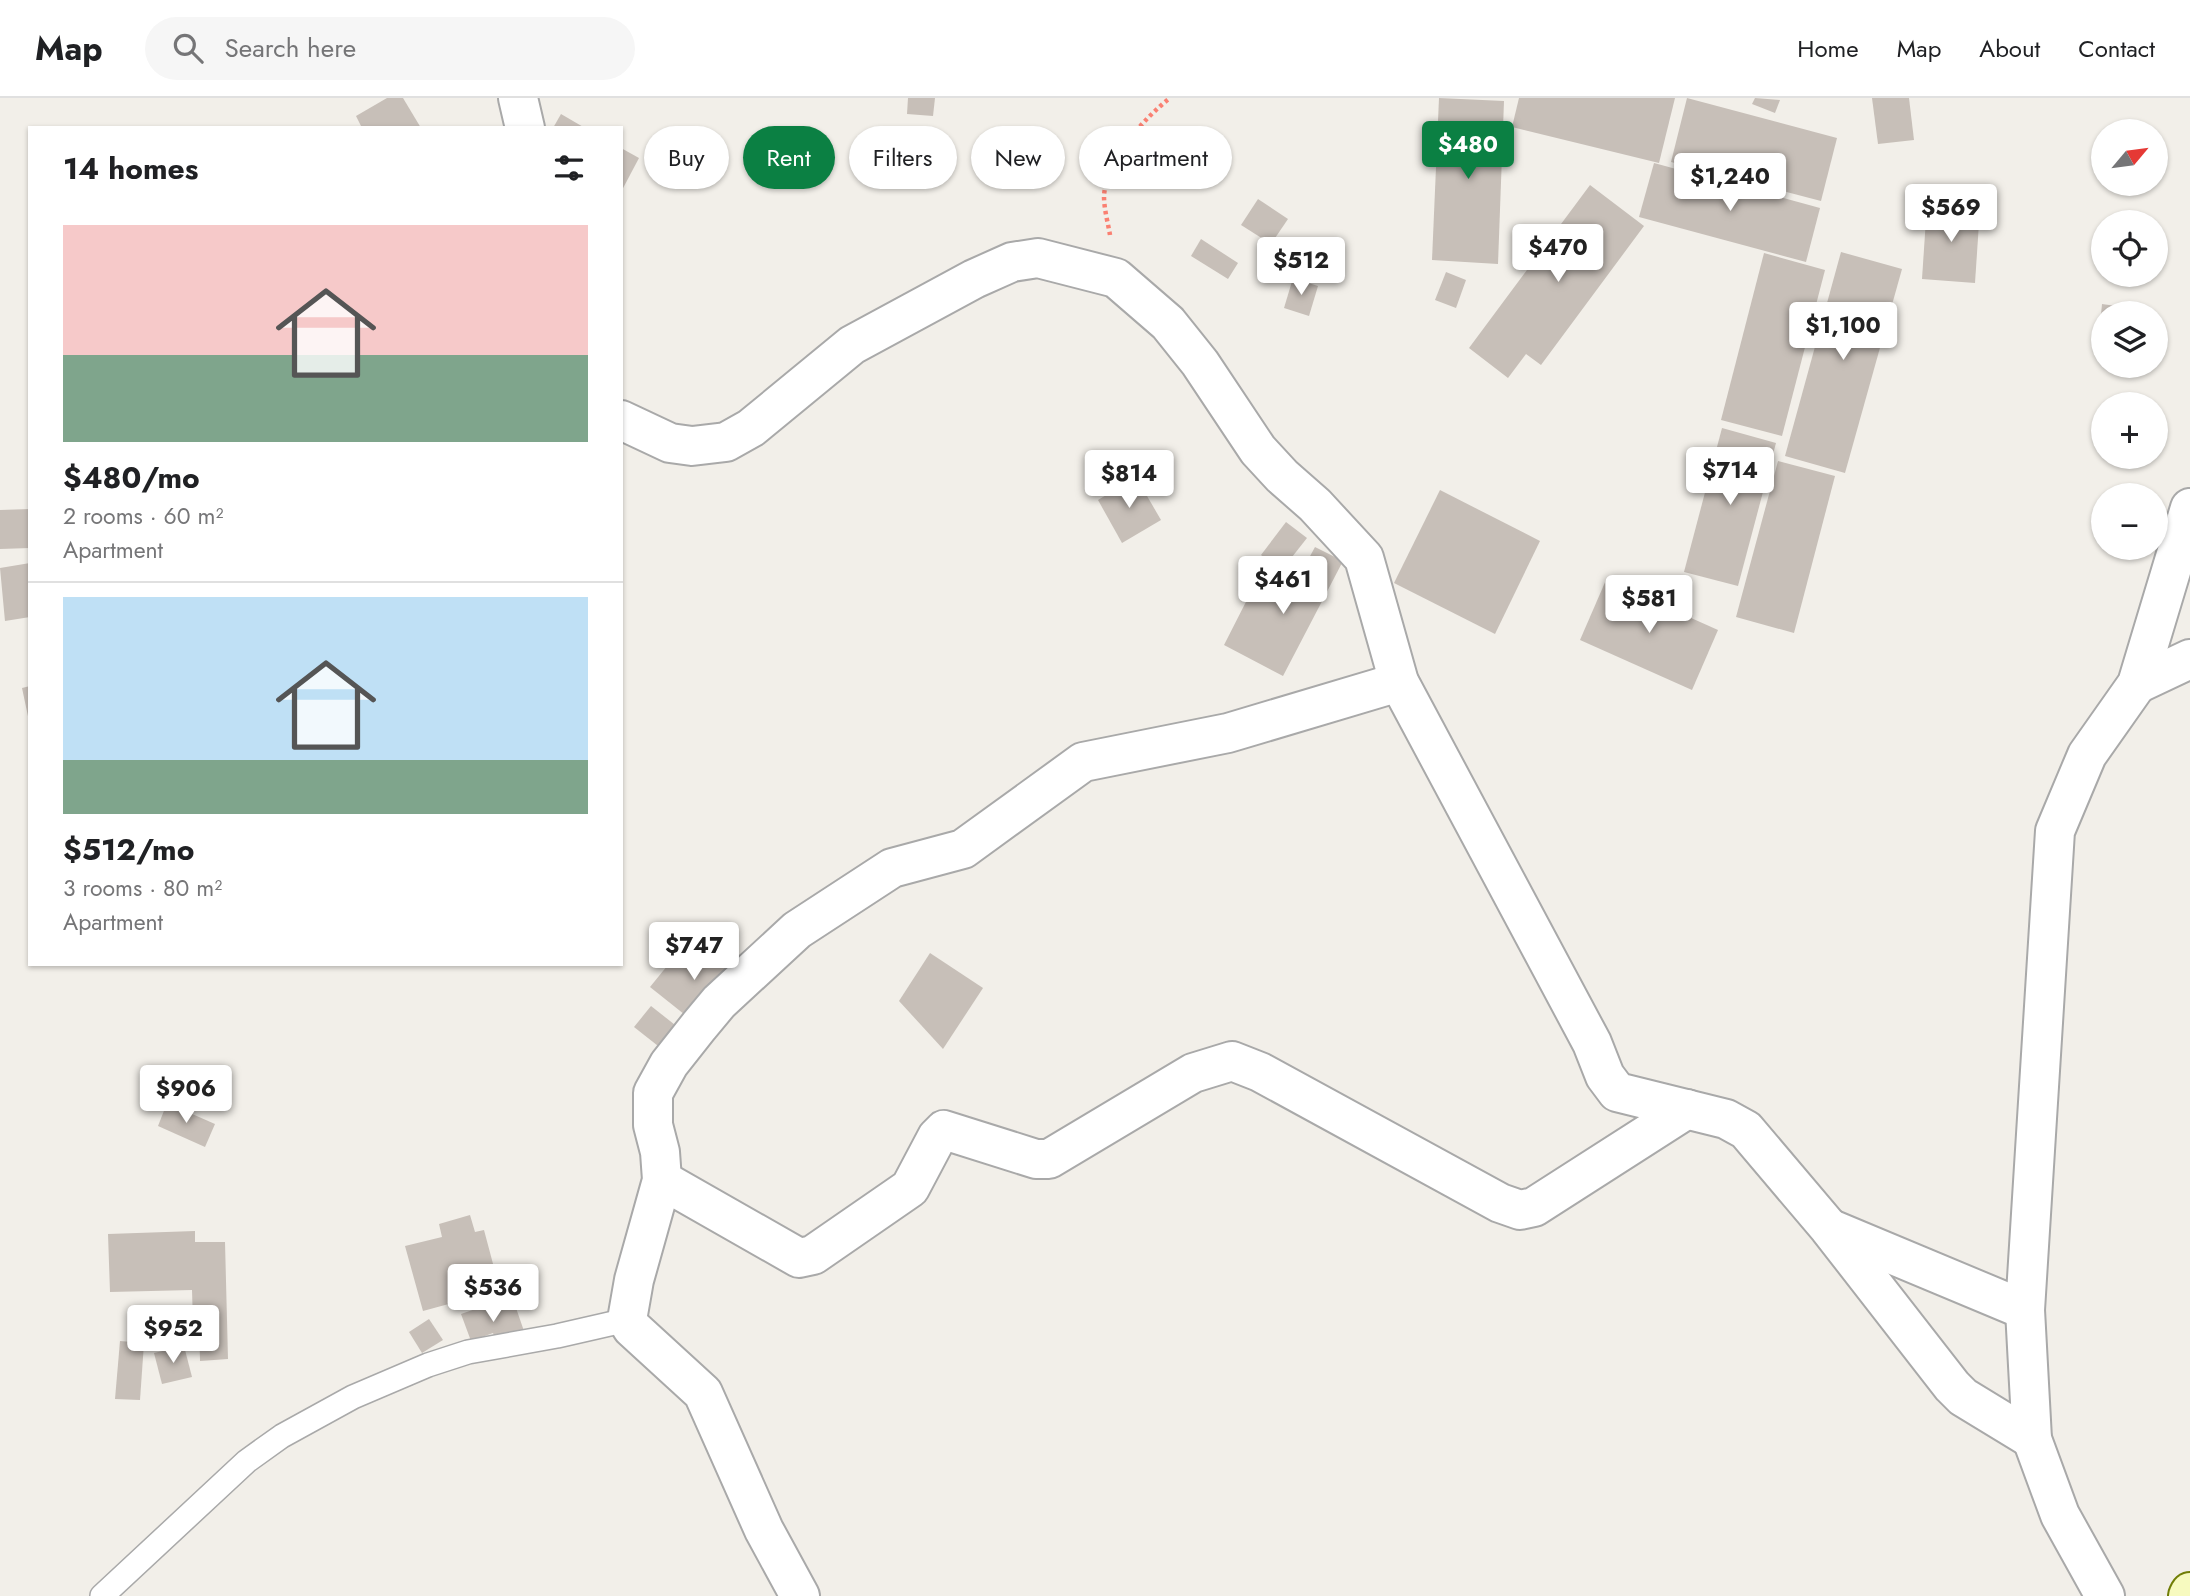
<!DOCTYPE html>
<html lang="en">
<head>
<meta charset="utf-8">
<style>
  :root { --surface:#fff; --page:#f6f6f6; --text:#202124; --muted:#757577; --line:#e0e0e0; --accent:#0b8043 }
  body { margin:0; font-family:Jost,sans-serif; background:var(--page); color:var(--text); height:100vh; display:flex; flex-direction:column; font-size:26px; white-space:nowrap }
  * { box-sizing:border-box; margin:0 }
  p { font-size:23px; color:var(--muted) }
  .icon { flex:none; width:38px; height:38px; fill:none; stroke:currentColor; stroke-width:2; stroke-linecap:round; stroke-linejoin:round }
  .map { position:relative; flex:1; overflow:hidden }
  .details { position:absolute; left:28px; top:28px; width:595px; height:840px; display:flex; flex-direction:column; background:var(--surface); border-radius:0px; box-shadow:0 2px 5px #0004 }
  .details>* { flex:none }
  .hud { position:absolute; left:644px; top:28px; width:665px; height:63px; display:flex; gap:14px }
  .needle { width:46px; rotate:61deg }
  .tools { position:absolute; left:2091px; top:21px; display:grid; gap:14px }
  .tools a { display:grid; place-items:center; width:77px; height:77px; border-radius:50%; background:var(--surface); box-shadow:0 2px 5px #0004; font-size:35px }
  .price { position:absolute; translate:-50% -60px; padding:0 16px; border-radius:7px; background:#fff; color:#222; font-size:23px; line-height:46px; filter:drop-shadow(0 2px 4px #0008) }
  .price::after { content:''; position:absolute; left:50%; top:42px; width:21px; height:16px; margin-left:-10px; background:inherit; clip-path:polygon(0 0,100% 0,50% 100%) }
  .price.current { background:var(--accent); color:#fff }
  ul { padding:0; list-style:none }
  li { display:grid; align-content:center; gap:14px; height:371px; padding:0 35px }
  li+li { border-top:2px solid var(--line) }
  li span { display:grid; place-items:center; height:217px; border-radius:0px; color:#555 }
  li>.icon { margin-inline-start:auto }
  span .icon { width:126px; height:126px; fill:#fffc; stroke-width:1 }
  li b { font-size:30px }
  h2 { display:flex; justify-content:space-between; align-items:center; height:84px; padding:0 35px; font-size:30px }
  .tag { padding:0 24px; border-radius:32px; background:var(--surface); box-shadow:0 2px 5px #0004; font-size:24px; line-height:63px }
  .tag.current { background:var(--accent); color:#fff }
  header { display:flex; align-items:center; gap:42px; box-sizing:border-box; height:98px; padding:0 35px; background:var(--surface); border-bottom:2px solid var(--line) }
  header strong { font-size:33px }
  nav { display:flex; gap:38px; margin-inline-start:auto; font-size:24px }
  .search { width:490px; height:63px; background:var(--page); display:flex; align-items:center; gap:18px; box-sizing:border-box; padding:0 24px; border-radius:38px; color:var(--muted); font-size:26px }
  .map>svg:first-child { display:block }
  .building { fill:#c7bfb8 }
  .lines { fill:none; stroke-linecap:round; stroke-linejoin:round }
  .lane-casing { stroke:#a9a9a9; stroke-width:26 }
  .street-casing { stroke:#a9a9a9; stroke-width:42 }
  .secondary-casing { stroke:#707d05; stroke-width:42 }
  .path { stroke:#fa8072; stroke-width:4.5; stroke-dasharray:3.5 3.5; stroke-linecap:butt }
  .lane { stroke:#fff; stroke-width:23 }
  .street { stroke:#fff; stroke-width:38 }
  .secondary { stroke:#f7fabf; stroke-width:38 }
</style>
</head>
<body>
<header>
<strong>Map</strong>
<div class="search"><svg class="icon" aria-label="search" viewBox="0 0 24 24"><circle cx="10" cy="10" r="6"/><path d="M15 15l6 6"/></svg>Search here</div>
<nav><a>Home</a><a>Map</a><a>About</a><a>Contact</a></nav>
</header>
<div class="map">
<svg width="2190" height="1498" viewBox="0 0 2190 1498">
  <rect width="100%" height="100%" fill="#f2efe9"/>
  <!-- building -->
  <g class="building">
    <polygon points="387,0 403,0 421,30 362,30 356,18"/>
    <polygon points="908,0 935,0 933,18 907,16"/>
    <polygon points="1439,0 1504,3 1498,166 1432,162"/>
    <polygon points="1519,0 1675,0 1659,65 1512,29"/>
    <polygon points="1687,0 1837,40 1821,103 1671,64"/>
    <polygon points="1755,0 1780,2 1775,15 1752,6"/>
    <polygon points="1872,0 1909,0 1914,42 1878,46"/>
    <polygon points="561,16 585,30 553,30"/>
    <polygon points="621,50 639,60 621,94"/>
    <polygon points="1654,65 1820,110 1806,164 1639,119"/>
    <polygon points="1590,87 1644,128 1541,267 1526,256 1508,280 1469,250"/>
    <polygon points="1258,101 1288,121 1271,146 1241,127"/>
    <polygon points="1927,106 1980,110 1975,185 1922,181"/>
    <polygon points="1201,141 1238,165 1228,181 1191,158"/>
    <polygon points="1841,154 1902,171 1845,375 1785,358"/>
    <polygon points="1764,155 1825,172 1782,338 1721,322"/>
    <polygon points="1446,174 1466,182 1456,210 1435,202"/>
    <polygon points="1293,180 1318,188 1309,218 1284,210"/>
    <polygon points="2102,206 2123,209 2122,215 2104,215 2104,259 2097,258"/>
    <polygon points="1722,330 1776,345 1738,488 1684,474"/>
    <polygon points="1778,363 1835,378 1794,535 1736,519"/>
    <polygon points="1136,379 1161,422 1122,445 1098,402"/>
    <polygon points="1440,392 1540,443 1495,536 1394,485"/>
    <polygon points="30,411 30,450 0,451 0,412"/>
    <polygon points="1286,424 1307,440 1281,473 1261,457"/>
    <polygon points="1315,449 1343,463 1283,578 1224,547 1252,492 1283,508"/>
    <polygon points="30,465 30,519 5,523 0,470"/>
    <polygon points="1606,482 1718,532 1692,592 1580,542"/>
    <polygon points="30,588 30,623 29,623 22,590"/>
    <polygon points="689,841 737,879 699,928 650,889"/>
    <polygon points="930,855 983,890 943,951 899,903"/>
    <polygon points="651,908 684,934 667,955 634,929"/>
    <polygon points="167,1005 215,1026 205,1049 158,1028"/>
    <polygon points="470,1117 475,1134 484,1132 500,1192 423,1213 405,1148 442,1139 439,1126"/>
    <polygon points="195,1133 195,1144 225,1144 228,1261 200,1263 199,1225 193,1225 192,1192 110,1194 108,1136"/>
    <polygon points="487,1207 490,1215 515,1207 525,1236 497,1245 493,1235 471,1243 461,1216"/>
    <polygon points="130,1211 177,1214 175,1237 129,1234"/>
    <polygon points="429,1221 443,1242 422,1255 409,1234"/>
    <polygon points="120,1243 144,1245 140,1302 115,1301"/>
    <polygon points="184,1248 192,1279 162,1286 154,1255"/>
  </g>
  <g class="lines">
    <defs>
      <polyline id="lane" points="102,1498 247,1363 282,1338 353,1299 428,1267 468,1254 557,1238 627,1222"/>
      <g id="street">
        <polyline points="518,0 525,30"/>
        <polyline points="621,322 670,345 692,348 726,344 751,330 852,247 974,181 1012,164 1038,160 1116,180 1168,225 1200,265 1258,352 1282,378 1315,407 1364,460 1399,584 1592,945 1605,978 1617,994 1726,1021 1746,1032 1829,1130 1952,1288 1963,1299 2032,1341"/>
        <polyline points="2137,586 2190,561"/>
        <polyline points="662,1082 799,1160 813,1157 910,1090 937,1039 944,1032 1036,1061 1049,1061 1193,975 1232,963 1260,974 1500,1105 1520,1112 1534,1109 1687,1011"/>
        <polyline points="1831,1131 2025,1212"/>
        <polyline points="800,1498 764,1432 703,1295 632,1230 627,1222 634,1182 662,1082 660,1054 653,1027 653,995 669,966 699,928 719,904 797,832 892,770 963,751 1083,664 1228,635 1399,584"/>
        <polyline points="2105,1498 2060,1417 2032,1341 2025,1212 2055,733 2087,657 2137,586 2190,410"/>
      </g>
      <polyline id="secondary" points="2188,1498 2190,1494"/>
    </defs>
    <!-- lane casing -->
    <use href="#lane" class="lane-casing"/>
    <!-- street casing -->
    <use href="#street" class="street-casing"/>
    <!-- secondary casing -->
    <use href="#secondary" class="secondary-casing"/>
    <!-- path -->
    <path class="path" d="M1110,137C1108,125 1104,111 1104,98C1106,63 1143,21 1170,0"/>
    <!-- lane -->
    <use href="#lane" class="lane"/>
    <!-- street -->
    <use href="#street" class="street"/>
    <!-- secondary -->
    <use href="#secondary" class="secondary"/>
  </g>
</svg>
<div class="tools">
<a><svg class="needle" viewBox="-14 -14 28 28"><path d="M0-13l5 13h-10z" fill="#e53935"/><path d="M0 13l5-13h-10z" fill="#757577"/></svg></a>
<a><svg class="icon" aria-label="locate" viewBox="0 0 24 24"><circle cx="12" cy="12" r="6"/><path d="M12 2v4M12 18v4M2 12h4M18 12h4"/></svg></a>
<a><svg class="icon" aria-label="layers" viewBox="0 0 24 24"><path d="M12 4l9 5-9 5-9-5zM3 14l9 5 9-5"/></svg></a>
<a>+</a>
<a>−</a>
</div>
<b class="price current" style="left:1468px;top:83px">$480</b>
<b class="price" style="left:1730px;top:115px">$1,240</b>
<b class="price" style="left:1951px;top:146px">$569</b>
<b class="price" style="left:1558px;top:186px">$470</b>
<b class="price" style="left:1301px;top:199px">$512</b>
<b class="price" style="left:1843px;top:264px">$1,100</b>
<b class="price" style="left:1730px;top:409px">$714</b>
<b class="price" style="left:1129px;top:412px">$814</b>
<b class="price" style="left:1283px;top:518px">$461</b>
<b class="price" style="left:1649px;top:537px">$581</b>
<b class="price" style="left:694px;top:884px">$747</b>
<b class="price" style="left:186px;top:1027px">$906</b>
<b class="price" style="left:493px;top:1226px">$536</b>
<b class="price" style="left:173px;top:1267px">$952</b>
<div class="hud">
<a class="tag">Buy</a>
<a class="tag current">Rent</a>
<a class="tag">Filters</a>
<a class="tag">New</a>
<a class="tag">Apartment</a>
</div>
<section class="details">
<h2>14 homes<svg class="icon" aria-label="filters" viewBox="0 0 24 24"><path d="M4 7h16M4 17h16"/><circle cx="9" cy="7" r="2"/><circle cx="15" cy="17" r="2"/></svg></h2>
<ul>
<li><span style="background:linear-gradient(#f6c9c9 60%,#7fa58c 0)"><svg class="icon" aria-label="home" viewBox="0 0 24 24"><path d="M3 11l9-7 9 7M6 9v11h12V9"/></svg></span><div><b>$480/mo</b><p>2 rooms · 60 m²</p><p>Apartment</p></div></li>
<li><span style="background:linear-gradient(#bfe0f5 75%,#7fa58c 0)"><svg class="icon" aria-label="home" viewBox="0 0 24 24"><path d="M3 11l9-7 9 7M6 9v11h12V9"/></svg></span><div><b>$512/mo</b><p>3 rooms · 80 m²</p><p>Apartment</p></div></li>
</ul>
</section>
</div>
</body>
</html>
